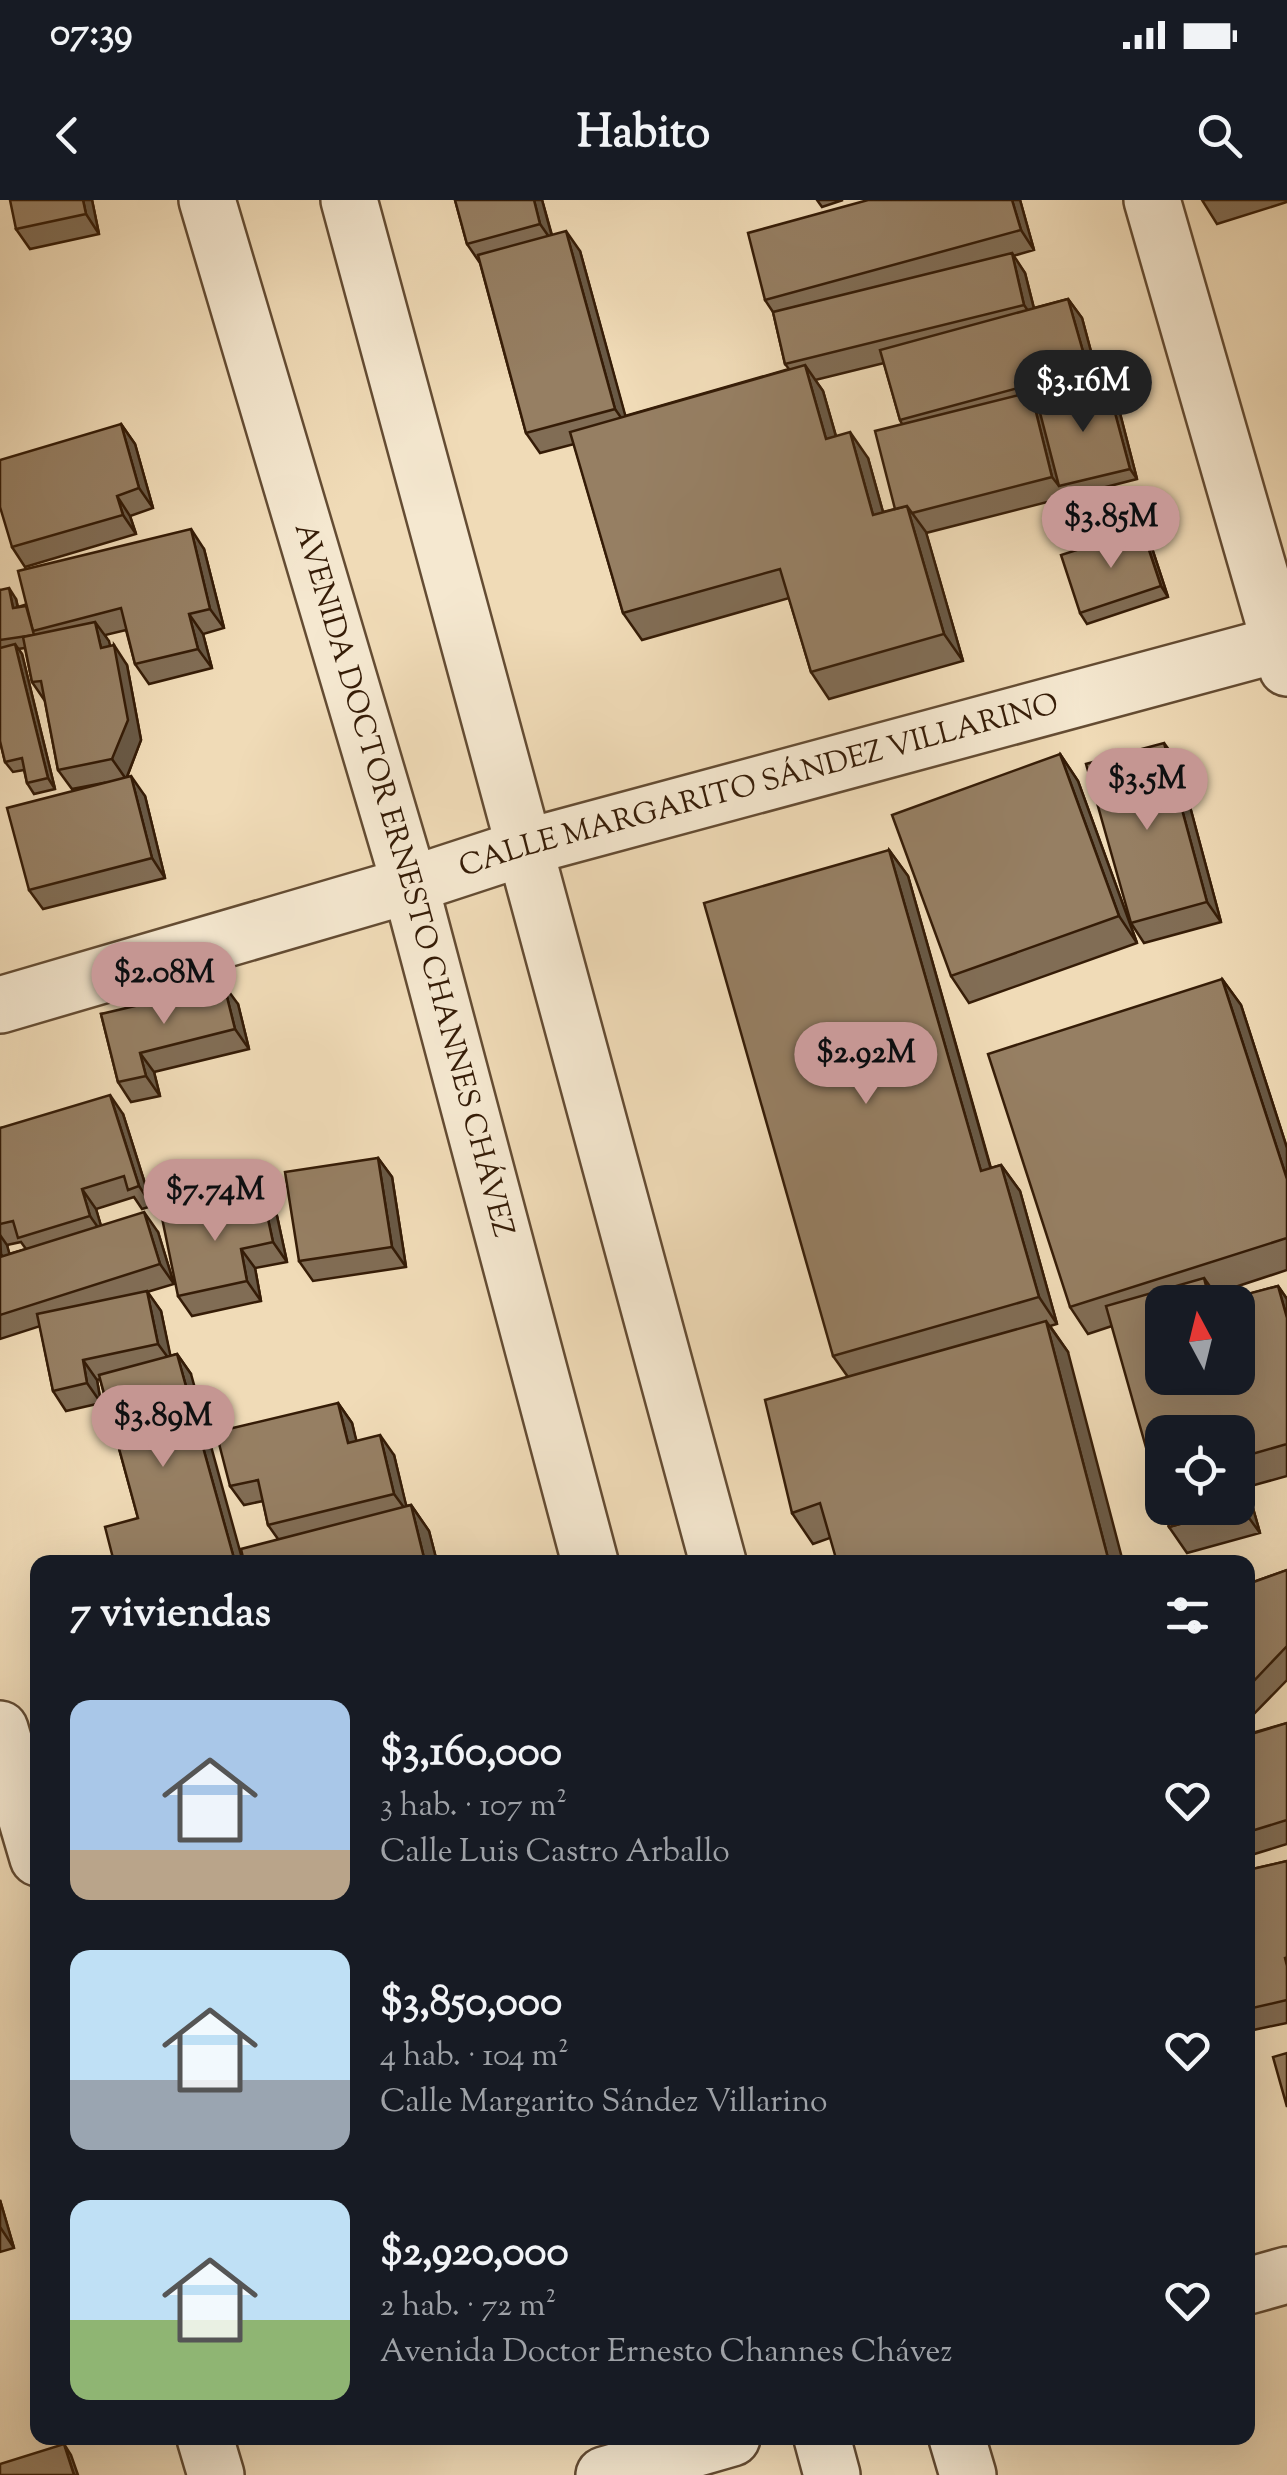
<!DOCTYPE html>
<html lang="es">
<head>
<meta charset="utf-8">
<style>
  :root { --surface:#171b24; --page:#242831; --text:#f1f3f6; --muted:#9ea1a6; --accent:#c59692 }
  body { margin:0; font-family:"Sorts Mill Goudy",serif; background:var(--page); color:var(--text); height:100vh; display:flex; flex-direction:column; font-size:38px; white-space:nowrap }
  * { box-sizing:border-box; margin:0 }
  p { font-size:32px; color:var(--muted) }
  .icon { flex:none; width:55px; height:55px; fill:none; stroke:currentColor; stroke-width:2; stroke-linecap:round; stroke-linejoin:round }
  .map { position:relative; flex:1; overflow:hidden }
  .sheet { position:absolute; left:30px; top:1355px; width:1225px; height:890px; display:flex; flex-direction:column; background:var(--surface); border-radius:20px; box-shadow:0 10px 40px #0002 }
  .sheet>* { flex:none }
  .needle { width:65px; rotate:353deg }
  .buttons { position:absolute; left:1145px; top:1085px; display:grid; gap:20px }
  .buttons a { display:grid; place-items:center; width:110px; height:110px; border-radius:20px; background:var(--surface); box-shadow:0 10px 40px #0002; font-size:50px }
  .price { position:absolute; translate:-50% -85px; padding:0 22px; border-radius:35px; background:var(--accent); color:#111; font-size:32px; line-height:65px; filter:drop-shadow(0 2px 5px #0008) }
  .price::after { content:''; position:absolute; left:50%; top:60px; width:30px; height:22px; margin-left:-15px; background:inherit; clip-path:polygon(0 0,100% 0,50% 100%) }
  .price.active { background:#222; color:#fff }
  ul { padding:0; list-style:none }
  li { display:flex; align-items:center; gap:30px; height:250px; padding:0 40px }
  li span { display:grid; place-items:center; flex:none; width:280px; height:200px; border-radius:20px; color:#555 }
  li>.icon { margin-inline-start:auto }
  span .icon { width:120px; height:120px; fill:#fffc; stroke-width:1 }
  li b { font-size:42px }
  h2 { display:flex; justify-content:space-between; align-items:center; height:120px; padding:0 40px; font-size:42px }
  .status { display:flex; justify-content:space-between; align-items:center; height:70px; padding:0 50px; background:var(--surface); direction:ltr }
  .status svg { height:28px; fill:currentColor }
  header { display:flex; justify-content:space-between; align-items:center; height:130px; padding:0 40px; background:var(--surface); font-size:45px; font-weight:800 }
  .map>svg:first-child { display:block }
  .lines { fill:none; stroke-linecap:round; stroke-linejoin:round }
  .minor-casing { stroke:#644c33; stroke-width:60 }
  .tertiary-casing { stroke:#644c33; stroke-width:60 }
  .minor { stroke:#f5e8d0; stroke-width:55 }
  .tertiary { stroke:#f5e8d0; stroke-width:55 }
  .wall { fill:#816d55; stroke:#351c07; stroke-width:2.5; fill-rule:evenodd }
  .shaded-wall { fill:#695945; stroke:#351c07; stroke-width:2.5 }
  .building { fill:#967f63; stroke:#351c07; stroke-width:2.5 }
  .labels { text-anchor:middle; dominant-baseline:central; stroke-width:10; stroke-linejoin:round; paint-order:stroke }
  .street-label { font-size:30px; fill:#351c07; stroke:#f5e8d0 }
</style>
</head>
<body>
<div class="status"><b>07:39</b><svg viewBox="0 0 49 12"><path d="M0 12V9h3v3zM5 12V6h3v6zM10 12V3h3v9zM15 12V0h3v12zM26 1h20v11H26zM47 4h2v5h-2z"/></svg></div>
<header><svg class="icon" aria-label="back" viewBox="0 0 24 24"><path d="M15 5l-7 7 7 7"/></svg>Habito<svg class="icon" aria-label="search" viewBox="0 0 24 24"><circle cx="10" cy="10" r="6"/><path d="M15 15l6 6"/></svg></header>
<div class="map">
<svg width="1287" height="2275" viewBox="0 0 1287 2275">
  <rect width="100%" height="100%" fill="#f0dbb7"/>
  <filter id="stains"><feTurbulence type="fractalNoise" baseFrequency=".002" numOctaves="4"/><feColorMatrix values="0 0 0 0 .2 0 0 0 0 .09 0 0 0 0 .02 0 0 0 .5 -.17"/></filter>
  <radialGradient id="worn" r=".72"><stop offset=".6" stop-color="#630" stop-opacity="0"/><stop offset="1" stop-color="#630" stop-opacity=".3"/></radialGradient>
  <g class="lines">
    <defs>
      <g id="minor">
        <polyline points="1152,0 1287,468"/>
        <path id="s1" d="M0,805L410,685L523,648L1287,442"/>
        <polyline points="0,1529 38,1658"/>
        <polyline points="1248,2086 1287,2075"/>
        <polyline points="205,2238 216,2275"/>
        <polyline points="604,2275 732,2238"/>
      </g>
      <g id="tertiary">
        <path id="s2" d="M207,0L410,685L590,1362"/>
        <polyline points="349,0 718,1362"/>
        <polyline points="822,2238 832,2275"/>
        <polyline points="957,2238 968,2275"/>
      </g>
    </defs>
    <!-- minor casing -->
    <use href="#minor" class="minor-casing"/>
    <!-- tertiary casing -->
    <use href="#tertiary" class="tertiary-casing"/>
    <!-- minor -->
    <use href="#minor" class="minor"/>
    <!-- tertiary -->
    <use href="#tertiary" class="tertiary"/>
  </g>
  <!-- wall -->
  <g class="wall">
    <polygon points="92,0 99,34 30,49 16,29"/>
    <path d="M455,0H542L552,35L580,51L625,216L789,169L785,164L773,112L765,100L868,0H1020L1034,50L1013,56L1025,73L1034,108L1068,99L1082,118L1100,185L1115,194L1137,279L926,333L963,461L829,499L811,472L789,398L642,440L623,413L574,244L540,253L526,233L480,63L467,44ZM884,163L900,220L902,224L895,309L883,312L868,258L836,236L823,191L815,180Z"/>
    <polygon points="817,0 843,0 822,7"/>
    <polygon points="1202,0 1287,0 1287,2 1217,24"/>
    <polygon points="121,224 135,244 153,308 130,316 136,334 25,367 12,347"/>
    <polygon points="1142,329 1149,339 1168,397 1087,424 1080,413"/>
    <polygon points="204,349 224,428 203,434 212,468 149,484 135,464 126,430 105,435 110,446 127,465 141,540 127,577 145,596 165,678 43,709 29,690 103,583 72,589 58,570 45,501 32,482 25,448 18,449 22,454 55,589 34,594 27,583 24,570 13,572 5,562 0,541 0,390 16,399 18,407"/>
    <polygon points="1060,554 1078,581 1137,743 969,803 951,776"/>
    <polygon points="1178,562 1221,722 1144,743 1131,723"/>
    <polygon points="889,650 908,676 991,968 1001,965 1020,991 1057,1124 1050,1126 1068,1152 830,1338 813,1344 792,1313 848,1177 833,1156"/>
    <polygon points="1222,779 1241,805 1287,948 1287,1070 1214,1094 1220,1102 1278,1086 1287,1099 1287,1276 1247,1287 1260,1333 1187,1353 1169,1327 1238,1308 1238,1232 1112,1126 1088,1134 1070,1107"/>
    <polygon points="238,804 249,849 154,872 160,896 131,902 118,882 101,814"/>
    <path d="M123,914L152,1006L142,1009L134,997L96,1009L101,1026L158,1032L174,1084L147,1092L161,1111L170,1156L177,1154L191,1174L138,1318L100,1179L97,1180L101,1203L66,1211L53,1191L40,1126L0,1139V928ZM21,1042L26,1049L9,1054L7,1045Z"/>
    <polygon points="378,958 392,977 406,1067 313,1081 299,1061"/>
    <polygon points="263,996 277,1016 287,1062 255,1068 261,1101 192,1116 178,1096"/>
    <polygon points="338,1203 352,1223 356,1241 394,1255 406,1306 411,1305 429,1331 437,1362 244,1362 278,1339 268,1325 263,1301 244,1305 230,1286"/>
    <polygon points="1287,1370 1287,1480 1251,1517 1252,1533 1287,1523 1287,1644 1248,1656 1248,1384"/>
    <polygon points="1287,1661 1287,1823 1253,1830 1248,1822 1248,1670"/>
    <polygon points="0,2000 14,2048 0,2052"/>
  </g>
  <!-- shaded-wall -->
  <g class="shaded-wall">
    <polygon points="83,0 92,0 99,34 86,14"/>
    <polygon points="534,0 542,0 554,44 540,24"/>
    <polygon points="1012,0 1020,0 1034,50 1021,30"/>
    <polygon points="566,31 580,51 629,229 615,209"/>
    <polygon points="1012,53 1025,73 1038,125 1024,105"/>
    <polygon points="1068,99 1082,118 1101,189 1088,169"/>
    <polygon points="805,165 823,191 844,265 826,239"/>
    <polygon points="1107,183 1115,194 1137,279 1130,269"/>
    <polygon points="1031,192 1045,211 1059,286 1052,277"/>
    <polygon points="121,224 135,244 153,308 139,288"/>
    <polygon points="850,232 868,258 891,341 873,315"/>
    <polygon points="117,296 130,316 136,334 123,315"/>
    <polygon points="907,306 926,332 963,461 944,434"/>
    <polygon points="191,329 204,349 224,428 210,409"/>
    <polygon points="1142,329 1149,339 1168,397 1161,386"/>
    <polygon points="9,388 16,399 20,419 13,408"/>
    <polygon points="189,414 203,434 212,468 198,449"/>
    <polygon points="95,422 109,441 115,467 101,448"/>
    <polygon points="15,444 22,454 55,589 48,578"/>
    <polygon points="114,445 127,465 141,540 126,579 112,559"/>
    <polygon points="1164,543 1178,562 1221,722 1207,702"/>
    <polygon points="1060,554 1078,581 1137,743 1119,716"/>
    <polygon points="131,576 145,596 165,678 152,658"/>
    <polygon points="889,650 908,676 999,998 981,971"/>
    <polygon points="1222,779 1241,805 1287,948 1287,979"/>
    <polygon points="224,785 238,804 249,849 235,829"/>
    <polygon points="140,853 154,872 160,896 146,876"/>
    <polygon points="110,895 123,914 152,1006 139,986"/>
    <polygon points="378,958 392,977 406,1067 392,1047"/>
    <polygon points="1001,965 1020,991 1057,1124 1039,1097"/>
    <polygon points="82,989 96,1009 104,1036 90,1016"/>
    <polygon points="263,996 277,1016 287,1062 273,1042"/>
    <polygon points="144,1012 158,1032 174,1084 160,1064"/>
    <polygon points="0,1035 7,1045 15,1074 1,1054"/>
    <polygon points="241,1049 255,1068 261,1101 247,1081"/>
    <polygon points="1204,1078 1221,1102 1210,1102"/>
    <polygon points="1278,1086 1287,1099 1287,1118"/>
    <polygon points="147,1091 161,1111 172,1163 158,1144"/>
    <polygon points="1046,1121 1068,1152 1123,1362 1109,1362"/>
    <polygon points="177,1154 191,1174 243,1362 235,1362"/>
    <polygon points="83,1160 97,1180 101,1203 87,1183"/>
    <polygon points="338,1203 352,1223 362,1263 348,1243"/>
    <polygon points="380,1235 394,1255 408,1313 394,1294"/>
    <polygon points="1238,1274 1247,1287 1260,1333 1241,1307 1238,1294"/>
    <polygon points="411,1305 429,1331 437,1362 425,1362"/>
    <polygon points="1248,1512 1251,1517 1253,1548 1248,1540"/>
    <polygon points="0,2000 14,2048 0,2027"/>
    <polygon points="64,2244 71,2255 78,2275 74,2275"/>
  </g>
  <!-- building -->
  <g class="building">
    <polygon points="10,0 83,0 86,14 16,29"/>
    <polygon points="455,0 534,0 540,24 467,44"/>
    <polygon points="868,0 1012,0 1021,30 765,100 748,33"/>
    <polygon points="566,31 615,209 526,233 478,55"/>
    <polygon points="1012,53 1024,105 785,164 773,112"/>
    <polygon points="1068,99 1088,169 900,220 880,150"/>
    <polygon points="805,165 826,239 850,232 873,315 907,306 944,434 811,472 780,369 623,413 570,232"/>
    <polygon points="1107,183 1130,269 1059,286 1037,201"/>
    <polygon points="1031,192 1052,277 912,313 907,306 895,309 875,231"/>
    <polygon points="121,224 139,288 117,296 123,315 12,347 0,307 0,260"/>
    <polygon points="191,329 210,409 189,414 198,449 135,464 121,408 33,431 18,371"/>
    <polygon points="1142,329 1161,386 1080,413 1061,355"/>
    <polygon points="9,388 13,408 26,406 34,435 0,440 0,390"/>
    <polygon points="95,422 101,448 114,445 128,520 112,559 58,570 41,481 32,482 23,437"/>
    <polygon points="15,444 48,578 27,583 22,558 5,562 0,541 0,448"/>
    <polygon points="1164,543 1207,702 1131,723 1086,564"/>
    <polygon points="1060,554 1119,716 951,776 892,615"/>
    <polygon points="131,576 152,658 29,690 7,608"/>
    <polygon points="889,650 981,971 1001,965 1039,1097 833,1156 704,703"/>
    <polygon points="1222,779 1287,979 1287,1038 1070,1107 988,854"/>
    <polygon points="224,785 235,829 140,853 146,876 118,882 101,814"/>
    <polygon points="110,895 139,986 128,990 124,976 82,989 90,1016 18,1038 13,1021 0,1024 0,928"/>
    <polygon points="378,958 392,1047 299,1061 285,972"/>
    <polygon points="263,996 273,1042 241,1049 247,1081 178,1096 162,1018"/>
    <polygon points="144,1012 160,1064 0,1115 0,1057"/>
    <polygon points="1204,1078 1210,1102 1162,1102 1162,1178 1238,1178 1238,1102 1217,1102 1278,1086 1287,1118 1287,1244 1238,1258 1238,1232 1162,1232 1162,1304 1106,1106"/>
    <polygon points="147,1091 158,1144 83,1160 87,1183 53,1191 37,1114"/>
    <polygon points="1046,1121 1109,1362 837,1362 820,1303 792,1313 765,1200"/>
    <polygon points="177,1154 235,1362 114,1362 105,1327 138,1318 99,1175"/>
    <polygon points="338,1203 348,1243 380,1235 394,1294 268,1325 258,1280 230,1286 216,1232"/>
    <polygon points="1238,1294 1241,1307 1169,1327 1163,1308 1238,1308"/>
    <polygon points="411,1305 425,1362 244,1362 241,1349"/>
    <polygon points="1287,1370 1287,1446 1248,1487 1248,1384"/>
    <polygon points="1287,1523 1287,1620 1248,1632 1248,1535"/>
    <polygon points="1287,1661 1287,1757 1285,1758 1287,1766 1287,1800 1248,1809 1248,1670"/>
    <polygon points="1287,1853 1287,1907 1273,1857"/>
    <polygon points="64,2244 74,2275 0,2275 0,2264"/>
  </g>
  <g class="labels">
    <!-- street labels -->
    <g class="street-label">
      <text stroke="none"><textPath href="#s1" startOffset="790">CALLE MARGARITO SÁNDEZ VILLARINO</textPath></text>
      <text stroke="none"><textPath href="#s2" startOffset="708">AVENIDA DOCTOR ERNESTO CHANNES CHÁVEZ</textPath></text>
    </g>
  </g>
  <rect width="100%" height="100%" filter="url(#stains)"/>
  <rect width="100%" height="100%" fill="url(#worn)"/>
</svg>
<div class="buttons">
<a><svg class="needle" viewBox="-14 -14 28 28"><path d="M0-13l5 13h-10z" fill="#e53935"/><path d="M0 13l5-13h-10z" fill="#9ea1a6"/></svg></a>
<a><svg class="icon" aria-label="locate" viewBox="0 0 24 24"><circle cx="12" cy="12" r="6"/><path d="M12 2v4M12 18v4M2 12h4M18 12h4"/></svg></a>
</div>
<b class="price active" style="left:1083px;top:235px">$3.16M</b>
<b class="price" style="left:1111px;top:371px">$3.85M</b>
<b class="price" style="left:1147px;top:633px">$3.5M</b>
<b class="price" style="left:164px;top:827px">$2.08M</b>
<b class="price" style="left:866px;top:907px">$2.92M</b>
<b class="price" style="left:215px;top:1044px">$7.74M</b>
<b class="price" style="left:163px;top:1270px">$3.89M</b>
<section class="sheet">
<h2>7 viviendas<svg class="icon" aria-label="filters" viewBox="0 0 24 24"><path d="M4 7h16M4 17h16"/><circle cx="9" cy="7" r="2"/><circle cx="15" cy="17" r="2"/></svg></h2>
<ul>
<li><span style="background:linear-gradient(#a9c7e8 75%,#b9a48a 0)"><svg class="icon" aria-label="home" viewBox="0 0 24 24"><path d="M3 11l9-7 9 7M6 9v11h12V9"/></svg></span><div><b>$3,160,000</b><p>3 hab. · 107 m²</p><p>Calle Luis Castro Arballo</p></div><svg class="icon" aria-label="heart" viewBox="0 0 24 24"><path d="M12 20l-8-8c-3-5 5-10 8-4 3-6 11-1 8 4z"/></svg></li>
<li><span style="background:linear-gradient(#bfe0f5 65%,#9aa5b1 0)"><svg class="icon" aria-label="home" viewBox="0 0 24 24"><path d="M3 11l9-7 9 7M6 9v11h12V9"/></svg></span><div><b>$3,850,000</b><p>4 hab. · 104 m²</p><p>Calle Margarito Sández Villarino</p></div><svg class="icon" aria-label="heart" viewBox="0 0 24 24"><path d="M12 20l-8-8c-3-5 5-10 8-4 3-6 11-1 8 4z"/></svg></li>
<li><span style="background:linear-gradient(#bfe0f5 60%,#8fb573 0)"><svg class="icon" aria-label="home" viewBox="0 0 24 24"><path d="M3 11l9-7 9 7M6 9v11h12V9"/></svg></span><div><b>$2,920,000</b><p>2 hab. · 72 m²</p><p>Avenida Doctor Ernesto Channes Chávez</p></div><svg class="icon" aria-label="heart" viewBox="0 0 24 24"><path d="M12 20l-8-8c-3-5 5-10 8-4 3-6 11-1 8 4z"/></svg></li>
</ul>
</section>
</div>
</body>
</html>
